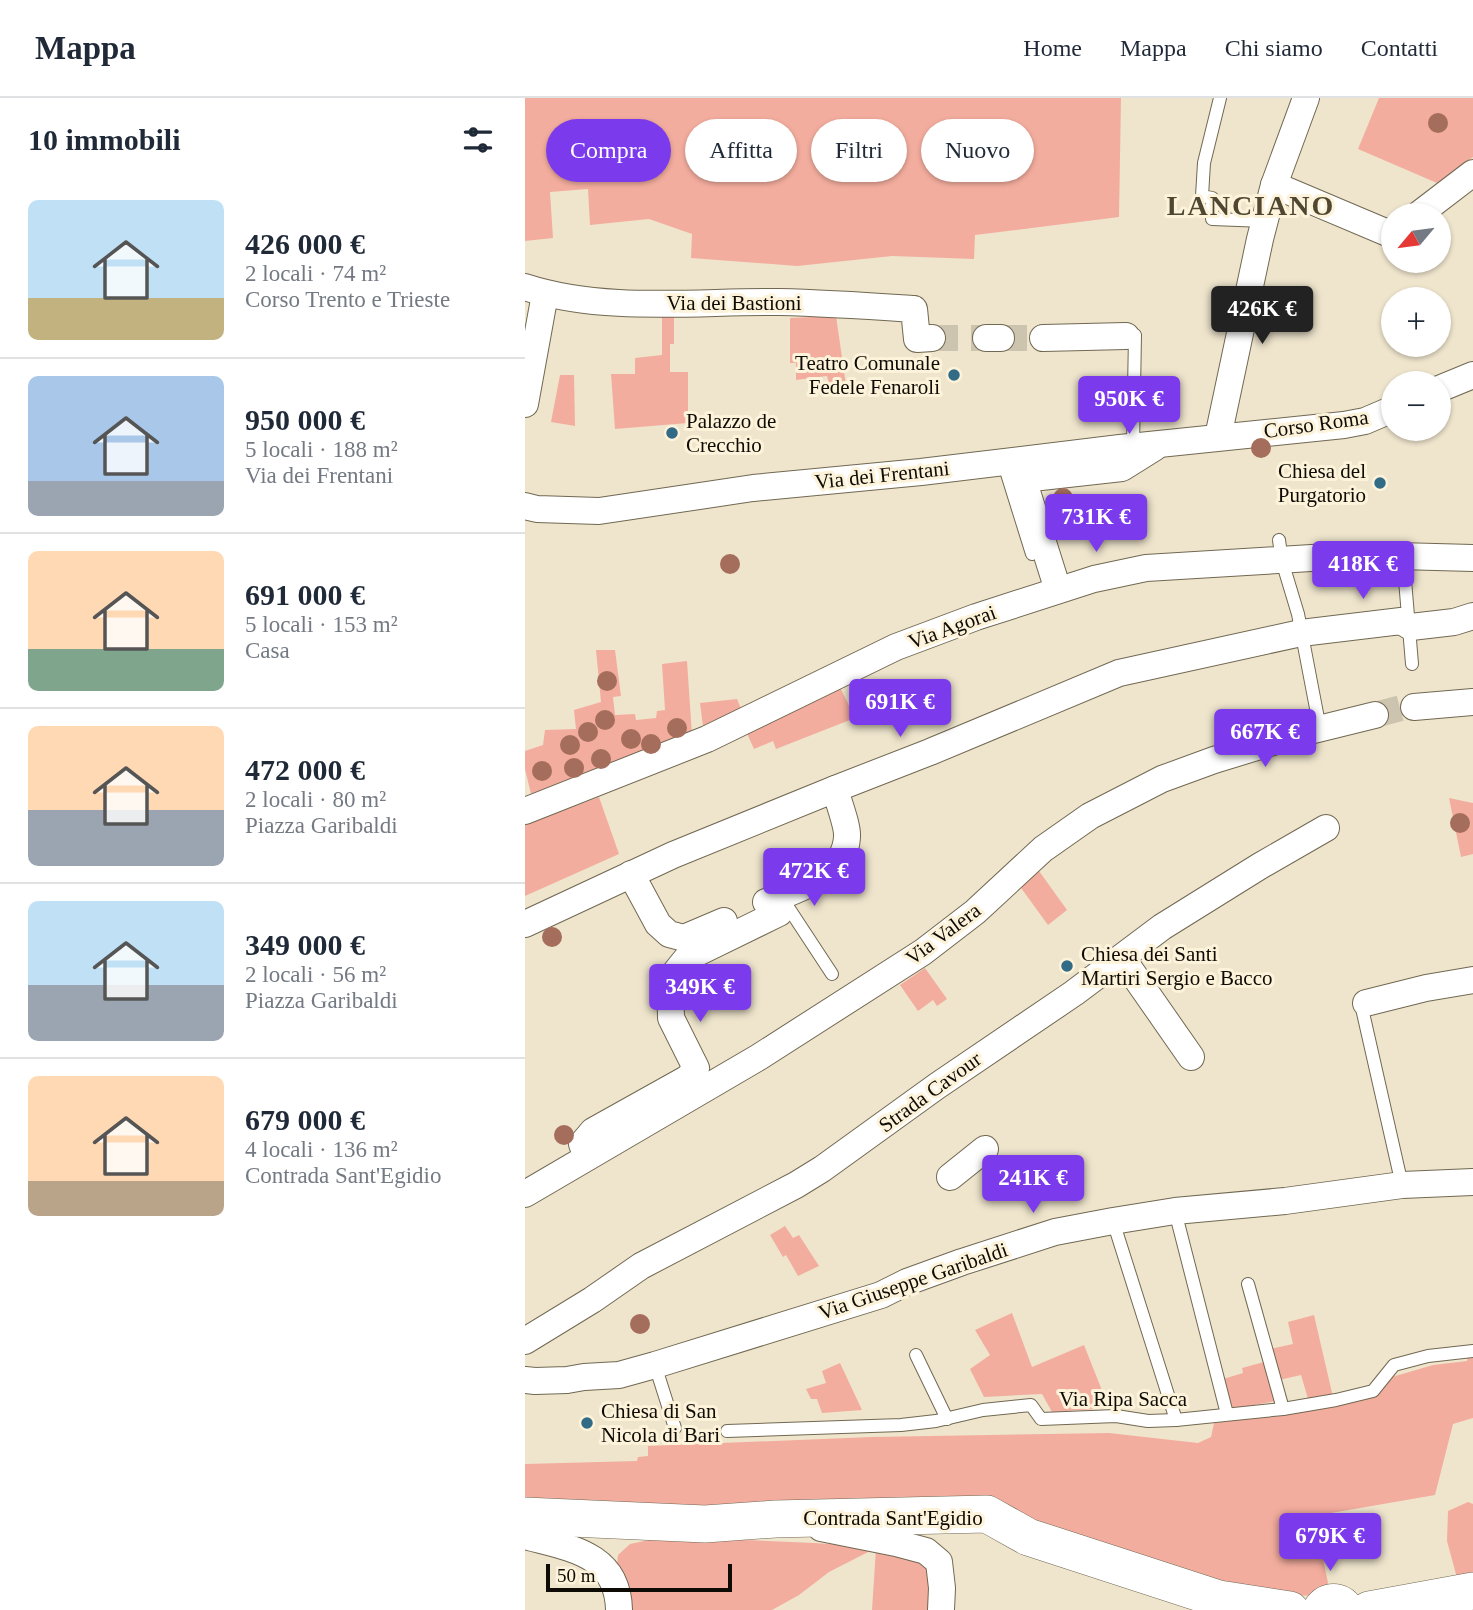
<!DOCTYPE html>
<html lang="it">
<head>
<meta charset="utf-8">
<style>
  :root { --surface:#fff; --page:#f2f2f3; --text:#1f2937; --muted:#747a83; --line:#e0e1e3; --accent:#7c3aed }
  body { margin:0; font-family:Georgia,serif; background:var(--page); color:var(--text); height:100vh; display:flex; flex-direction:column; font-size:26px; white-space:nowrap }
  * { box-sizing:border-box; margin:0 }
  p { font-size:23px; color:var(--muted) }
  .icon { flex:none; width:38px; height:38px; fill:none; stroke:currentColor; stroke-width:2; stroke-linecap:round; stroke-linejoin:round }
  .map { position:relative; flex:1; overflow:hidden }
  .panel { display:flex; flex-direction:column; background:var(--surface); width:525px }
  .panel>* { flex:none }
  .guide { position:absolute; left:21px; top:21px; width:665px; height:63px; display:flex; gap:14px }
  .needle { width:46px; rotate:241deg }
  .tools { position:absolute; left:856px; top:105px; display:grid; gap:14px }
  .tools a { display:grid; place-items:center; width:70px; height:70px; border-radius:50%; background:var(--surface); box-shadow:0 2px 5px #0004; font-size:35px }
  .scale { position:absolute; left:21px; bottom:18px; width:186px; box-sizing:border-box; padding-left:7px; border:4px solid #0e0b04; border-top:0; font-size:19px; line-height:24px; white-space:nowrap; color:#0e0b04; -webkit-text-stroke:5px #fdf3da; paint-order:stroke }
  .price { position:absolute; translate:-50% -60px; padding:0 16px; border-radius:7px; background:var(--accent); color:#fff; font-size:23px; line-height:46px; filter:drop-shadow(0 2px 4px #0008) }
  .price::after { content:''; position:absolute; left:50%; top:42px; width:21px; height:16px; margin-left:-10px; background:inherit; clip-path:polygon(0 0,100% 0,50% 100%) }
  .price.active { background:#222; color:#fff }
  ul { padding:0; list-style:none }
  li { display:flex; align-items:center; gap:21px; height:175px; padding:0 28px }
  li+li { border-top:2px solid var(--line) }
  li span { display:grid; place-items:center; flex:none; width:196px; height:140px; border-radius:10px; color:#555 }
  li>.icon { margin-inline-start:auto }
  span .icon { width:84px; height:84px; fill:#fffc; stroke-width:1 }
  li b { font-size:30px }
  h2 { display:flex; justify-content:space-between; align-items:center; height:84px; padding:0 28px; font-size:30px }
  .tag { padding:0 24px; border-radius:32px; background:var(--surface); box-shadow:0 2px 5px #0004; font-size:24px; line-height:63px }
  .tag.active { background:var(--accent); color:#fff }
  header { display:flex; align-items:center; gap:42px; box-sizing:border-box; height:98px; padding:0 35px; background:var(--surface); border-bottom:2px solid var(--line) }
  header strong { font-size:33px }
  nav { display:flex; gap:38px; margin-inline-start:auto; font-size:24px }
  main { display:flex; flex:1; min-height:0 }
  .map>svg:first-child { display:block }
  .green { fill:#f3ad9e }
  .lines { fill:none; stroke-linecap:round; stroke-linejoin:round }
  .street-tunnel { stroke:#cdc4af; stroke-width:26; stroke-dasharray:26 13; stroke-linecap:butt }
  .lane-casing { stroke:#716852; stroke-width:14 }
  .street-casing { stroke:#716852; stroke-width:28 }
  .secondary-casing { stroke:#716852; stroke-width:38 }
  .lane { stroke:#fff; stroke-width:12 }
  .street { stroke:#fff; stroke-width:26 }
  .secondary { stroke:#fff; stroke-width:37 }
  .tree { fill:#a56d5c }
  .poi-dot { fill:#326b85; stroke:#fdf3da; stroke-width:2.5 }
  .labels { text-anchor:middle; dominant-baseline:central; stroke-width:6; stroke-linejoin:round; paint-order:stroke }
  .street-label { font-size:21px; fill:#0e0b04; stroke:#fdf3da }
  .poi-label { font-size:21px; fill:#0e0b04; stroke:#fdf3da; text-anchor:start }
  .district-label { font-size:28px; font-weight:bold; letter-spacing:2px; fill:#4f4732; stroke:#fdf3da }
</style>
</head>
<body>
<header>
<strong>Mappa</strong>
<nav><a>Home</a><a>Mappa</a><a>Chi siamo</a><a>Contatti</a></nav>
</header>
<main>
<section class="panel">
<h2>10 immobili<svg class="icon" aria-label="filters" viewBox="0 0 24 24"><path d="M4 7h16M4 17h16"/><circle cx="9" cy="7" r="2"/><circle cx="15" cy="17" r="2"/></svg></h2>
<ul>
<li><span style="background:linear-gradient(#bfe0f5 70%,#c2b280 0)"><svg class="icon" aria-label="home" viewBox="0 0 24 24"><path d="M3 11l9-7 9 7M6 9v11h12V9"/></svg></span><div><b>426 000 €</b><p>2 locali · 74 m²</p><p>Corso Trento e Trieste</p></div></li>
<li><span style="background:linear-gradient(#a9c7e8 75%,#9aa5b1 0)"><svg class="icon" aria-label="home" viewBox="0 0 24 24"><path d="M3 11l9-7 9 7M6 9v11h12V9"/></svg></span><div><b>950 000 €</b><p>5 locali · 188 m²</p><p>Via dei Frentani</p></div></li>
<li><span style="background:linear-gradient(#ffd9b3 70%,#7fa58c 0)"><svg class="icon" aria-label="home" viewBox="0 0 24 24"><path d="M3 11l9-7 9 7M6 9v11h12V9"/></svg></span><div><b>691 000 €</b><p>5 locali · 153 m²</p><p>Casa</p></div></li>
<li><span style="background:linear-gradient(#ffd9b3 60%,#9aa5b1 0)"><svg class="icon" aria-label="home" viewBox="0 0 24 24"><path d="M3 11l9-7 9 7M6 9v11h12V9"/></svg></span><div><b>472 000 €</b><p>2 locali · 80 m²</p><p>Piazza Garibaldi</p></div></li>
<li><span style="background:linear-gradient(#bfe0f5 60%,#9aa5b1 0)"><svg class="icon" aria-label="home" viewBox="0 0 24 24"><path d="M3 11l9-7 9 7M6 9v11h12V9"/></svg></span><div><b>349 000 €</b><p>2 locali · 56 m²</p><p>Piazza Garibaldi</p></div></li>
<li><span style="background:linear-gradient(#ffd9b3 75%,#b9a48a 0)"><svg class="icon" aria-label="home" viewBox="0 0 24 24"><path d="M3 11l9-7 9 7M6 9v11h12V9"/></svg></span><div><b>679 000 €</b><p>4 locali · 136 m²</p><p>Contrada Sant'Egidio</p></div></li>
</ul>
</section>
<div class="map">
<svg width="948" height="1512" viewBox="0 0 948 1512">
  <rect width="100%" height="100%" fill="#efe5cd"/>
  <!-- green -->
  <g class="green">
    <polygon points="0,0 596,0 594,119 450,137 449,161 367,158 272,168 166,160 167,136 124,121 65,127 63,91 25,94 28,140 0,143"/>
    <polygon points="854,0 948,0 948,59 912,85 833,51"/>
    <polygon points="137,218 149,219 149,246 145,246 145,274 163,274 163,325 90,331 86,276 110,276 110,260 137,257"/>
    <polygon points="311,218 321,287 305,288 302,278 271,282 271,265 265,265 265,220"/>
    <polygon points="35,277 49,277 50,328 26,324"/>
    <polygon points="71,552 90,552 96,598 88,599 90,617 110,616 111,622 131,620 132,613 140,612 137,566 162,563 167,637 102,667 6,696 0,671 0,653 18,647 20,632 51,631 49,612 76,604"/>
    <polygon points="312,583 330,620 251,651 248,643 229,651 219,629"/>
    <polygon points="212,601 219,618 179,636 175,605"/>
    <polygon points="74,699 94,756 0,798 0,727"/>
    <polygon points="924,700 948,705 948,756 936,759"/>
    <polygon points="509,766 542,812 523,827 491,783"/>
    <polygon points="400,870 422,901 412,908 408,902 393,913 375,887"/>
    <polygon points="260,1128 268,1140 274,1137 294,1168 273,1178 261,1157 258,1159 245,1137"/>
    <polygon points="487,1215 507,1269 559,1247 584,1310 527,1314 517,1296 459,1299 445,1271 465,1257 450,1232"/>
    <polygon points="789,1217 808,1299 784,1304 776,1277 754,1282 745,1251 768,1246 763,1224"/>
    <polygon points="944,1255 948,1255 948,1320 928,1326 910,1397 789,1418 806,1499 699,1493 500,1433 0,1415 0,1366 112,1363 113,1359 123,1358 123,1348 346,1339 584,1335 673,1345 686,1339 689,1325 763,1315 811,1306 867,1279 908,1267 942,1263"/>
    <polygon points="739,1264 751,1303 707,1311 698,1281 718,1275 717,1270"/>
    <polygon points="315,1265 337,1312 297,1315 292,1301 286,1301 281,1291 301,1285 297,1273"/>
    <polygon points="943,1404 948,1406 948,1477 932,1480 922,1443 923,1413"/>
    <polygon points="198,1441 289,1445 351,1449 404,1466 410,1512 347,1512 351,1450 304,1474 274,1497 247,1512 103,1512 91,1475 93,1457 105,1446 124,1442"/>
  </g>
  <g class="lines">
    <!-- street-tunnel -->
    <g class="street-tunnel">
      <polyline points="407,240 461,240"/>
      <polyline points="476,240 518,240"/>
      <polyline points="850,617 876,610 889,609"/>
    </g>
    <defs>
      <g id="lane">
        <polyline points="695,0 679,65 677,98 687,100 687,121 740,123"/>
        <polyline points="605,238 610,237 608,348"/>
        <polyline points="478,363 507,456"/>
        <polyline points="754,442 757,463 773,516 795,631"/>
        <polyline points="878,458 887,566"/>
        <polyline points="259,803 307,876"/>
        <polyline points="836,906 877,1087"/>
        <polyline points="650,1113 702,1316"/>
        <polyline points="588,1123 651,1322"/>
        <polyline points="723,1186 758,1311"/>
        <polyline points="391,1257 422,1321"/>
        <polyline points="130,1267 150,1330"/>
        <polyline points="202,1333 376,1327 411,1323 458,1312 506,1307 516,1321 591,1318 623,1323 651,1322 758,1311 811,1302 848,1293 869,1267 903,1258 948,1253"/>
      </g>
      <g id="street">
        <polyline points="749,87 865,136 868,134"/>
        <polyline points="893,117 948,75"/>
        <path d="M0,189C80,215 172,203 255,204C300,205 344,208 389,211L392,241L407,240"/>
        <polyline points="461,240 476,240"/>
        <polyline points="518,240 601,238"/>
        <polyline points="914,291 948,277"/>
        <polyline points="0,306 20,196"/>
        <polyline points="693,339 735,141 749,87 781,0"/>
        <polyline points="0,408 12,411 74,413 228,390 396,374 595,350 819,327 840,323 868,311"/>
        <polyline points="533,492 498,381 597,370 629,350"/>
        <polyline points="889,609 948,604"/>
        <polyline points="0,713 182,641 371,549 451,519 569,481 621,470 836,457 948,460"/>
        <polyline points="106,776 133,826 144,836 159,840 199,823"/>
        <path d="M241,804C272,791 320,779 322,739C323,728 313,703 310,691"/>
        <polyline points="0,826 148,757 310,691 405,654 594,575 776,535 876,523 886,529 929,524 948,518"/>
        <polyline points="597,860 666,959"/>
        <polyline points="841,905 901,890 948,882"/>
        <polyline points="62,1059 57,1046 68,1033 163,980 171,970 146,920 145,881 162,860 254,815 256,798"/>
        <polyline points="425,1079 460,1051"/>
        <polyline points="0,1096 234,959 398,854 450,814 518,751 565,718 637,681 689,662 781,634 850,617"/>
        <polyline points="0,1243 67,1202 116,1168 271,1087 297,1071 412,988 549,895 637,829 735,768 801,730"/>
        <polyline points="0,1282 10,1283 42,1282 59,1279 94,1277 130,1267 356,1197 382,1184 437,1164 530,1134 588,1123 650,1113 760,1103 877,1087 948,1084"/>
        <polyline points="296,1430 371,1445 401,1453 414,1464 417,1490 416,1512"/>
        <path d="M0,1438C44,1450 93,1455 94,1512"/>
      </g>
      <g id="secondary">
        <polyline points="0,1418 180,1426 250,1421 462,1416 503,1439 694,1501 765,1512"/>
        <path d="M796,1512C803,1502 814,1502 821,1512"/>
        <polyline points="844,1512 948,1493"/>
      </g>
    </defs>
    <!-- lane casing -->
    <use href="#lane" class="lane-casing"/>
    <!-- street casing -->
    <use href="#street" class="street-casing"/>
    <!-- secondary casing -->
    <use href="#secondary" class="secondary-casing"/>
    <!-- lane -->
    <use href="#lane" class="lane"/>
    <!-- street -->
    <use href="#street" class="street"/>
    <!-- secondary -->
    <use href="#secondary" class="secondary"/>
  </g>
  <!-- trees -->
  <g class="tree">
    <circle cx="913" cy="25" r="10"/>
    <circle cx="736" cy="350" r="10"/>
    <circle cx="538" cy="400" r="10"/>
    <circle cx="550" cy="416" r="10"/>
    <circle cx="205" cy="466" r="10"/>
    <circle cx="82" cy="583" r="10"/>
    <circle cx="80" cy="622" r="10"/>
    <circle cx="152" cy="630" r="10"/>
    <circle cx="63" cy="634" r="10"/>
    <circle cx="106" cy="641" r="10"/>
    <circle cx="126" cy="646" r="10"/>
    <circle cx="45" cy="647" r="10"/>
    <circle cx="76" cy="661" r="10"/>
    <circle cx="49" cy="670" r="10"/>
    <circle cx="17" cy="673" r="10"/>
    <circle cx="935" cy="725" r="10"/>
    <circle cx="27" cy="839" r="10"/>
    <circle cx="39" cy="1037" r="10"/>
    <circle cx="115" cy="1226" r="10"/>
  </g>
  <!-- markers -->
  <g class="poi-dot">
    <circle cx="429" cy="277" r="7"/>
    <circle cx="147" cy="335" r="7"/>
    <circle cx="855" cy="385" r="7"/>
    <circle cx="542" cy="868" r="7"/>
    <circle cx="62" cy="1325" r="7"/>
  </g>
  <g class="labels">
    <!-- street labels -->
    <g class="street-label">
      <text x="209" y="205">Via dei Bastioni</text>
      <text transform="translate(791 326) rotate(-8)">Corso Roma</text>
      <text transform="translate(357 377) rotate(-6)">Via dei Frentani</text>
      <text transform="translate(427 529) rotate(-20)">Via Agorai</text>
      <text transform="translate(418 836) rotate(-37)">Via Valera</text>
      <text transform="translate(405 994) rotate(-36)">Strada Cavour</text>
      <text transform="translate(388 1183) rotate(-19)">Via Giuseppe Garibaldi</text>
      <text x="598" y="1301">Via Ripa Sacca</text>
      <text x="368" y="1420">Contrada Sant'Egidio</text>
    </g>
    <!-- poi labels -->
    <g class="poi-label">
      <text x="415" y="265" text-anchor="end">Teatro Comunale<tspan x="415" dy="24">Fedele Fenaroli</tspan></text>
      <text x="161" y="323">Palazzo de<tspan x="161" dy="24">Crecchio</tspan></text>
      <text x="841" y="373" text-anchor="end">Chiesa del<tspan x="841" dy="24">Purgatorio</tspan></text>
      <text x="556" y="856">Chiesa dei Santi<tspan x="556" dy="24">Martiri Sergio e Bacco</tspan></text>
      <text x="76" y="1313">Chiesa di San<tspan x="76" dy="24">Nicola di Bari</tspan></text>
    </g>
    <!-- district labels -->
    <g class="district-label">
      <text x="726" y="107">LANCIANO</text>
    </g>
  </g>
</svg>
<div class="tools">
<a><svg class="needle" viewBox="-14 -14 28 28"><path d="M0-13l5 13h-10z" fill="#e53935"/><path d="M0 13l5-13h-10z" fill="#747a83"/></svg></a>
<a>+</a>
<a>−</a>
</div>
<div class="scale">50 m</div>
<b class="price active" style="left:737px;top:248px">426K €</b>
<b class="price" style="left:604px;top:338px">950K €</b>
<b class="price" style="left:571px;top:456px">731K €</b>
<b class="price" style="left:838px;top:503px">418K €</b>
<b class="price" style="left:375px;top:641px">691K €</b>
<b class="price" style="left:740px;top:671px">667K €</b>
<b class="price" style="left:289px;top:810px">472K €</b>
<b class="price" style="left:175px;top:926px">349K €</b>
<b class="price" style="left:508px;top:1117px">241K €</b>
<b class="price" style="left:805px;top:1475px">679K €</b>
<div class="guide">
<a class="tag active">Compra</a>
<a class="tag">Affitta</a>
<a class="tag">Filtri</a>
<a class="tag">Nuovo</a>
</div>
</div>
</main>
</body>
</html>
